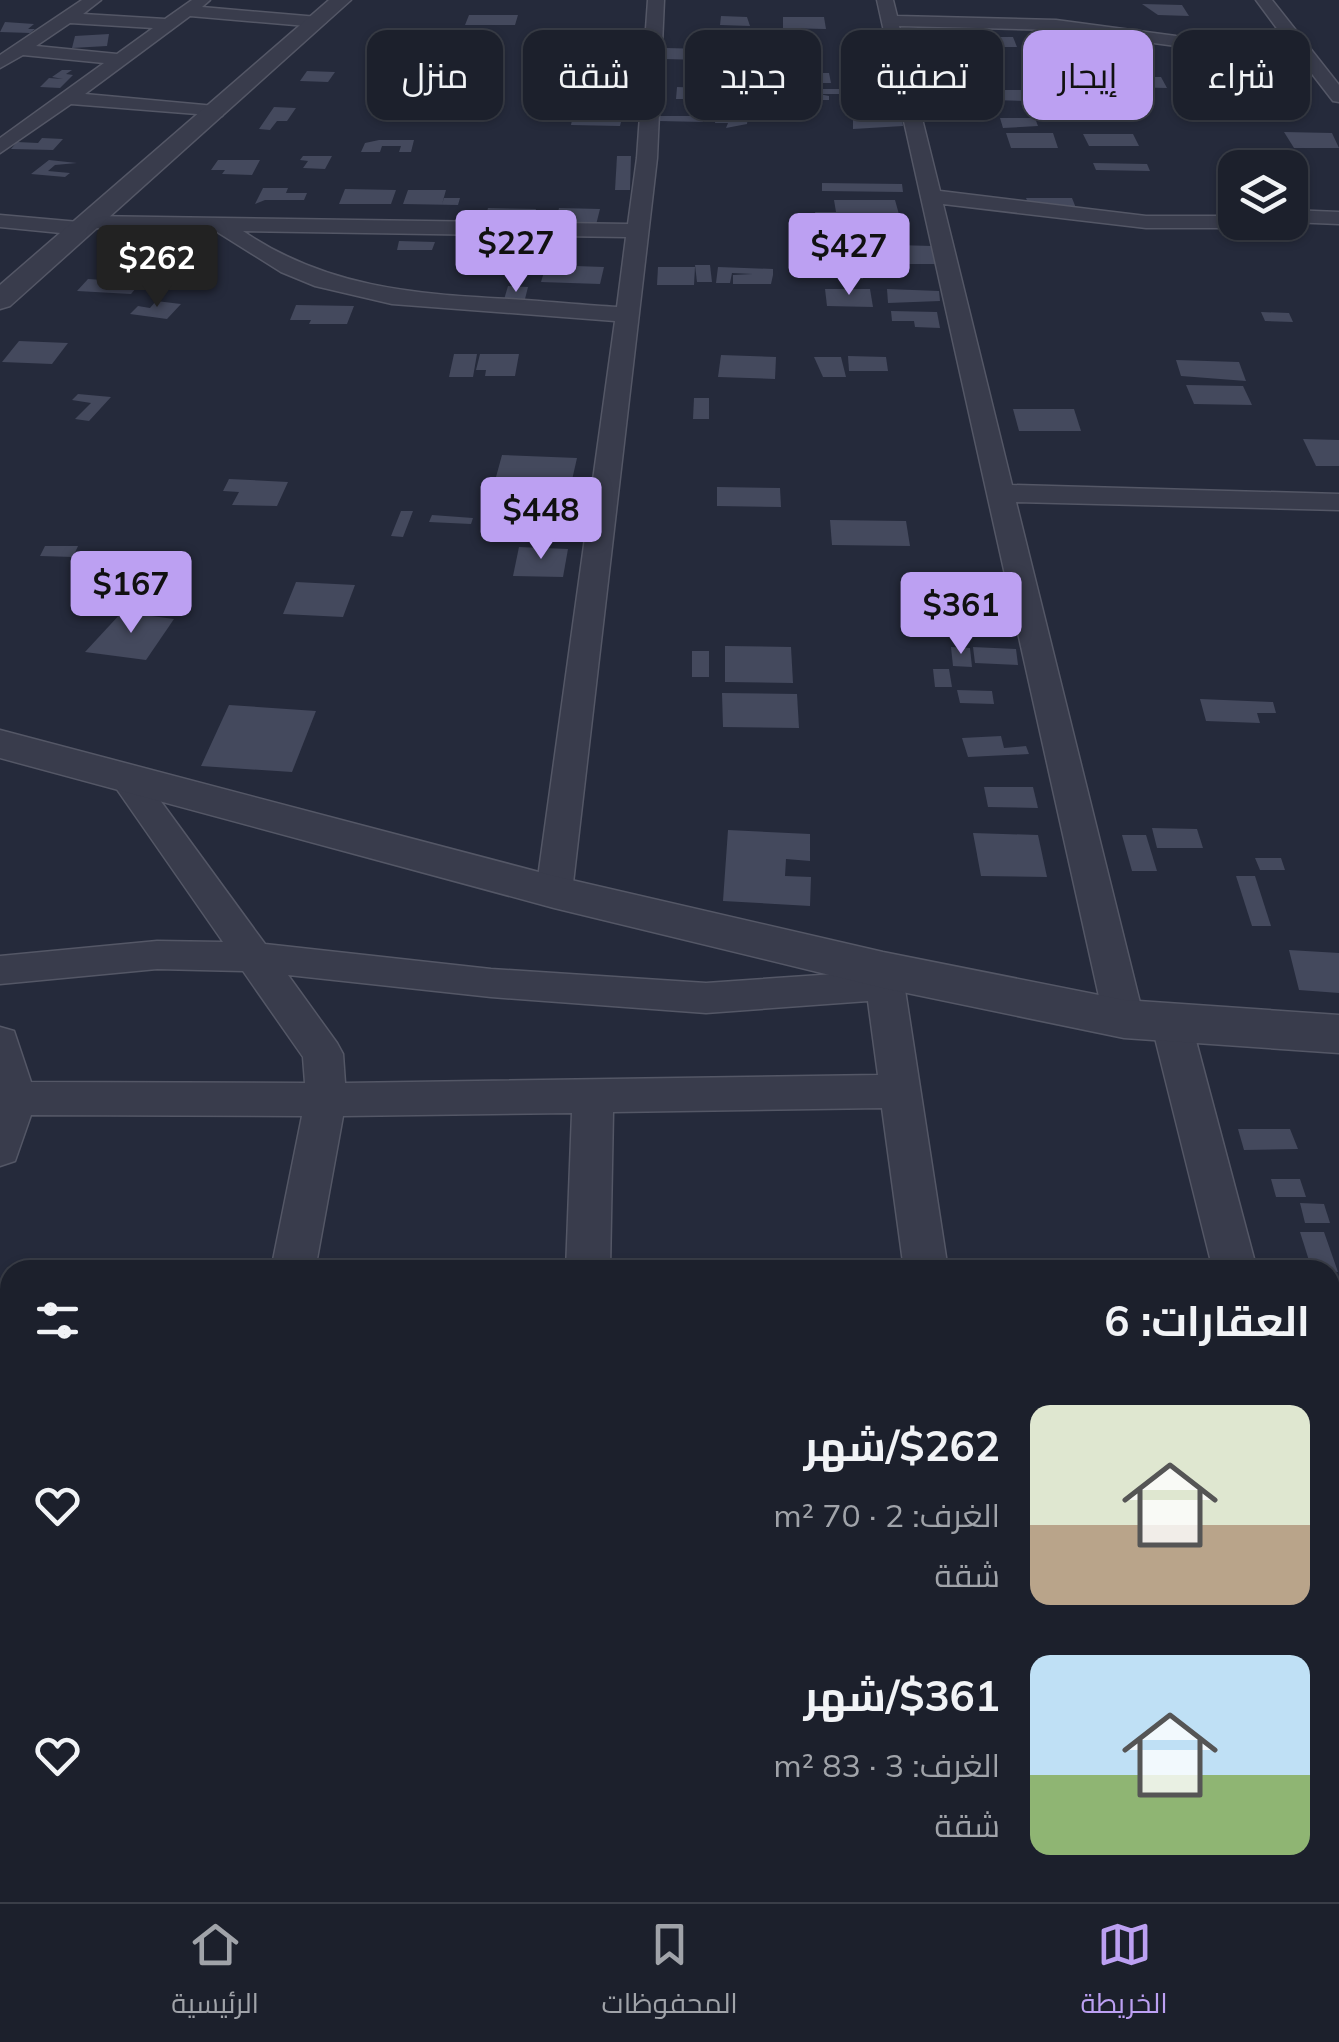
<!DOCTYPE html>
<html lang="ar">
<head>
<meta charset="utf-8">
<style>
  :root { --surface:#1c202c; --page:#292d38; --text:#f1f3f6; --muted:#a0a3a9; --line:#3a3e48; --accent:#bca0f2 }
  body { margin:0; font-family:Mulish,Cairo,sans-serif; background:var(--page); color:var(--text); direction:rtl; height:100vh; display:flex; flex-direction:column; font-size:38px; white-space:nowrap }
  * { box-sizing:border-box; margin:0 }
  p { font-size:32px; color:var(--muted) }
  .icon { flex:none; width:55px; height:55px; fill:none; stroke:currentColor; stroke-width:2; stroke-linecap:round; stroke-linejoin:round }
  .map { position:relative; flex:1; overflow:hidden; direction:ltr }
  .sheet { position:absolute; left:0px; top:1260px; width:1340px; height:642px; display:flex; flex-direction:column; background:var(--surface); border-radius:30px 30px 0 0; box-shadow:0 2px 8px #0004,0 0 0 2px var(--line); direction:rtl }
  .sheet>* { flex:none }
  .hud { position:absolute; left:30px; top:30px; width:1280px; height:90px; direction:rtl; display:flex; gap:20px }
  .fabs { position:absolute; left:1218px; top:150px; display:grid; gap:20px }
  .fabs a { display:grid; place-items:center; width:90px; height:90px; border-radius:20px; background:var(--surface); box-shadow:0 2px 8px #0004,0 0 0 2px var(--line); font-size:50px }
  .price { position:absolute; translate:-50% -85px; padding:0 22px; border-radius:10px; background:var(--accent); color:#111; font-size:32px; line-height:65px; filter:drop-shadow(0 2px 5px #0008) }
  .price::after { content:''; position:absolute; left:50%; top:60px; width:30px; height:22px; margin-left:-15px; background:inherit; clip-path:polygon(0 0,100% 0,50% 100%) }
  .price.active { background:#222; color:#fff }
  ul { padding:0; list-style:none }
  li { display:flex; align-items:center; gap:30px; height:250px; padding:0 30px }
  li span { display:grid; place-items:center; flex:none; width:280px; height:200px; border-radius:20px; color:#555 }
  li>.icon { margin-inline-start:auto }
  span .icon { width:120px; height:120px; fill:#fffc; stroke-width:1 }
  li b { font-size:42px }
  h2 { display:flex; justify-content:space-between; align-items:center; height:120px; padding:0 30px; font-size:42px }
  .chip { padding:0 35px; border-radius:20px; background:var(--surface); box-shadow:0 2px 8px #0004,0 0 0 2px var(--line); font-size:35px; line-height:90px }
  .chip.active { background:var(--accent); color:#111 }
  .dock { display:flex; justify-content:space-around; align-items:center; height:140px; border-top:2px solid var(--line); background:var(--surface); font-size:28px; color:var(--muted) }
  .dock a { display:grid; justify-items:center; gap:5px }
  .dock .active { color:var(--accent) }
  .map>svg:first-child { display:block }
  .building { fill:#44495d }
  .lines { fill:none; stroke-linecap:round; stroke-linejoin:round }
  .minor-casing { stroke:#545766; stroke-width:3 }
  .tertiary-casing { stroke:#545766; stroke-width:3 }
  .minor { fill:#393c4c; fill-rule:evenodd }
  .tertiary { fill:#393c4c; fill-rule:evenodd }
</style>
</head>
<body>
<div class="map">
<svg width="1339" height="1902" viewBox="0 0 1339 1902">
  <rect width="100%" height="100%" fill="#252a3b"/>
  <!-- building -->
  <g class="building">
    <polygon points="1142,4 1182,5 1189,16 1158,15"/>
    <polygon points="469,15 518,15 515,25 465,25"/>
    <polygon points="721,16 747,17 750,26 720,25"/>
    <polygon points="783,17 824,17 826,29 783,28"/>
    <polygon points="5,22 34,24 28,29 35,29 30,33 0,32"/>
    <polygon points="109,34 107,46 72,48 75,36"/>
    <polygon points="466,34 498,34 495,43 464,43"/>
    <polygon points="972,37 1013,37 1017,47 975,47"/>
    <polygon points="461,47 494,47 491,57 458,57"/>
    <polygon points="666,48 705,49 703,60 664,59"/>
    <polygon points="1103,52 1145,52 1151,62 1109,62"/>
    <polygon points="1228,53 1281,53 1289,65 1235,64"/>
    <polygon points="62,70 72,70 66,74 73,75 60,88 40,87 49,78 63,79 52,77"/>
    <polygon points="307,71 335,72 328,82 300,81"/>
    <polygon points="801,73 829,73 831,83 802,83"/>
    <polygon points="1184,73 1223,73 1228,81 1189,81"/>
    <polygon points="1243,74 1289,74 1298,87 1252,87"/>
    <polygon points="1064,77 1109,78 1113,86 1068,88"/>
    <polygon points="1118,77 1161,77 1167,88 1123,87"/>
    <polygon points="451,86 494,87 491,100 447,100"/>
    <polygon points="677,87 704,88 704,99 676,99"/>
    <polygon points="803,89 840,89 841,94 819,94 829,96 829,100 804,100"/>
    <polygon points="936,89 979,90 983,101 951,101 951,97 938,97"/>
    <polygon points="988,90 1031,90 1034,96 1023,96 1025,101 991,100"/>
    <polygon points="1200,103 1245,103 1250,111 1207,114"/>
    <polygon points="274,107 296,108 287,121 277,121 270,130 259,129"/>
    <polygon points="660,116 703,116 703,122 659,121"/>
    <polygon points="716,116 748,117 747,124 726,128 728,123 715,123"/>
    <polygon points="605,117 622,118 620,126 571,125 572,120"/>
    <polygon points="853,117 902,119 903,126 853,129"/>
    <polygon points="1000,118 1035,118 1038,126 1003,128"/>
    <polygon points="1284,132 1332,133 1339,148 1294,148"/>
    <polygon points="1006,133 1053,133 1058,148 1011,148"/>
    <polygon points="1083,134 1133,134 1139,146 1089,146"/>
    <polygon points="42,138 63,139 53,150 11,149 17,142 38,143"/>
    <polygon points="379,140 414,140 411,152 399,152 401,146 382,146 380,152 361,152 365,143"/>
    <polygon points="303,156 332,156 325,169 303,168 308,161 300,160"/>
    <polygon points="617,156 631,156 630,190 615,190"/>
    <polygon points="49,160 77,163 55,165 48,171 70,173 65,177 31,174"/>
    <polygon points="218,160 260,160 252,175 222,174 225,170 211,170"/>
    <polygon points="1093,163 1147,164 1150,171 1096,170"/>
    <polygon points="822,183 902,184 903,192 822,191"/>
    <polygon points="263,188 288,188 286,193 307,193 304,200 265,200 255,204"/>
    <polygon points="345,189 396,190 391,204 339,204"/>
    <polygon points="408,190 446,190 442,204 444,198 460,198 458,205 403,204"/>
    <polygon points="1026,198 1072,198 1076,208 1032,213"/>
    <polygon points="834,200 895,200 902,225 844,226 843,220 817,221 815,212 836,212"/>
    <polygon points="488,208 536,209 534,218 509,218 507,226 483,226"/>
    <polygon points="559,208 600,209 596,225 555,225"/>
    <polygon points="399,241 435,242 432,250 397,250"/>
    <polygon points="896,245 932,246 936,264 899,264"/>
    <polygon points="546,265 604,267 600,284 541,282"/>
    <polygon points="695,265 710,265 712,282 697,282"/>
    <polygon points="658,267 695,267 694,285 657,285"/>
    <polygon points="718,267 773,269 773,275 771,284 733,284 733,275 753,274 732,273 730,283 716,283"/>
    <polygon points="828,269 862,269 863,279 829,275"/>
    <polygon points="107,275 145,277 131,294 77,291 88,279 103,280"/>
    <polygon points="508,286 528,287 524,303 503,303"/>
    <polygon points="825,289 870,289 873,307 827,306"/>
    <polygon points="887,289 939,291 940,301 888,303"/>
    <polygon points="156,301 181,304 167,319 130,314 138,306 150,308"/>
    <polygon points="296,305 354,306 347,324 309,324 311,320 290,320"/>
    <polygon points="891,311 937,312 940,328 915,327 914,321 892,321"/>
    <polygon points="1261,312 1289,313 1293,322 1265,321"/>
    <polygon points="19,341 68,343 52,364 2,362"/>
    <polygon points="454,354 477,354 473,377 449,377"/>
    <polygon points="480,354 519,354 515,376 485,376 486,370 476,370"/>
    <polygon points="721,355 776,357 775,379 718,377"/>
    <polygon points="848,356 886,357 888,371 849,371"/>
    <polygon points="814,357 841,357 846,377 823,377"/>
    <polygon points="1176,360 1239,362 1246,381 1181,376"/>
    <polygon points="1186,385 1243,386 1252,405 1194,404"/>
    <polygon points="78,394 111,397 89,421 75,419 91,403 72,400"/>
    <polygon points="694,398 709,398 709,419 693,419"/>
    <polygon points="1013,409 1074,409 1081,431 1019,431"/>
    <polygon points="1303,439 1339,440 1339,466 1316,466"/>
    <polygon points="502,455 577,458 572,480 496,477"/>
    <polygon points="229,479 288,482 277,506 232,505 239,492 223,491"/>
    <polygon points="717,487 780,488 781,507 717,506"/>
    <polygon points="401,511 413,511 403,537 391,536"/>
    <polygon points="432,515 473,518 471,524 429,522"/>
    <polygon points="830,520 906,521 910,546 832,545"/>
    <polygon points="45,546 78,546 73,557 40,556"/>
    <polygon points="519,547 568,549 563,577 513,576"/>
    <polygon points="296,582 355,585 343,617 283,614"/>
    <polygon points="935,587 1005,588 1013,624 941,623"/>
    <polygon points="122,612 174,619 146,660 85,652"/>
    <polygon points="725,646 791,647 793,683 725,682"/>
    <polygon points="951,647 970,648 972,667 953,666"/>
    <polygon points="973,647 1016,649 1018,665 975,663"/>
    <rect x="692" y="651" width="17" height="26"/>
    <polygon points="933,669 949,669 952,687 935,687"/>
    <polygon points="957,690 992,691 994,704 960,703"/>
    <polygon points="722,693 797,694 799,728 723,727"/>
    <polygon points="1200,699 1273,702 1276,713 1257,713 1260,723 1206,721"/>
    <polygon points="229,705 316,711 292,772 201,766"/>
    <polygon points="1001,736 1004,748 1026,746 1029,754 968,757 962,738"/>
    <polygon points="984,787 1033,787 1038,808 988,807"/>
    <polygon points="1152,828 1197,829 1203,848 1157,848"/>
    <polygon points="728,830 810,834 810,861 786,859 785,876 811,877 810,906 723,901"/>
    <polygon points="973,833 1038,835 1047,877 981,876"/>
    <polygon points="1122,835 1146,835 1157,871 1132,871"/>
    <polygon points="1255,858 1281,858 1285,870 1260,870"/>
    <polygon points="1236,876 1255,876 1271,926 1252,926"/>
    <polygon points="1289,950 1339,953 1339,993 1299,990"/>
    <polygon points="1238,1129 1290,1129 1298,1149 1244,1150"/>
    <polygon points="1271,1179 1300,1179 1306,1197 1276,1197"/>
    <polygon points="1300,1203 1324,1204 1330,1223 1305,1223"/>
    <polygon points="1300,1232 1324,1232 1338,1272 1312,1270"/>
    <rect x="1330" y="1352" width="9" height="58"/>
  </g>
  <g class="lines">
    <defs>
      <g id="minor">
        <path d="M82,0H101L83,14L165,19L192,0H210L202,7L318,17L326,22L318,27L190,16L85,94L215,106L224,112L222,116L71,104L0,153V138L104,63L23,55L0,68V55ZM70,23L153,28L117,54L36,46Z"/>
        <path d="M648,0H664L657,158L572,892L567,901L554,905L541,901L536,892L615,321L392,304L315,286L281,272L214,230L91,228L81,235L0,227V215L79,222L89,216L628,224L637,158ZM243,231L626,237L617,307C581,305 545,301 509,299C413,294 325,287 243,231Z"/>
        <polygon points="877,0 893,0 897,16 1056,20 1176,36 1284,38 1256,0 1272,0 1339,85 1339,102 1333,101 1292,48 1176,46 1056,30 899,26 940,191 1146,216 1235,216 1235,222 1254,222 1244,228 1146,228 943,204 1012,485 1339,494 1339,510 1016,502 1144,1019 1138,1030 1124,1034 1110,1030 1104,1019"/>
        <polygon points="1290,210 1339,212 1339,224 1290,222"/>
        <path d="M126,767L138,770L265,944L491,969L706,983L864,972L870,960L883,956L896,960L902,970L948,1270H904L882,1108L613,1112L610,1270H566L572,1113L343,1116L315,1270H271L302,1116L31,1115L15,1161L0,1166V1027L14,1031L31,1082L305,1083L303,1057L243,971L157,969L0,984V956L157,941L223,942L109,778L114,770ZM288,975L491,997L706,1013L868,1001L878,1075L345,1083L343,1054L337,1043Z"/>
        <polygon points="1171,1007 1185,1011 1191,1022 1257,1270 1213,1270 1151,1022 1157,1011"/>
        <rect x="1330" y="1395" width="9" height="46"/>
        <rect x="0" y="1444" width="10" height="48"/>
        <polygon points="1330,1596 1339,1599 1339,1680 1330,1676"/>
        <polygon points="149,1892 207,1892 205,1902 147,1902"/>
        <polygon points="540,1892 598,1892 597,1902 539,1902"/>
        <polygon points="977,1892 1035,1892 1036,1902 978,1902"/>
      </g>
      <g id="tertiary">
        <polygon points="329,0 351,0 10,306 0,309 0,285"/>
        <polygon points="0,730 554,876 883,952 1124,1000 1339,1015 1339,1053 1124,1038 883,988 554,908 0,758"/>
      </g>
    </defs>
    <!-- minor casing -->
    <use href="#minor" class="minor-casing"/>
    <!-- tertiary casing -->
    <use href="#tertiary" class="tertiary-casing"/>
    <!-- minor -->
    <use href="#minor" class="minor"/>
    <!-- tertiary -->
    <use href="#tertiary" class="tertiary"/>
  </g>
</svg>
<div class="fabs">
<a><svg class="icon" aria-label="layers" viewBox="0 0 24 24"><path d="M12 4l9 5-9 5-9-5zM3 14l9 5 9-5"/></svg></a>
</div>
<b class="price" style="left:516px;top:295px">$227</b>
<b class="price" style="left:849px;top:298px">$427</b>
<b class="price active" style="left:157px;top:310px">$262</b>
<b class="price" style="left:541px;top:562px">$448</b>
<b class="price" style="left:131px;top:636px">$167</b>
<b class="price" style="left:961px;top:657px">$361</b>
<div class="hud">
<a class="chip">شراء</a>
<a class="chip active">إيجار</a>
<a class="chip">تصفية</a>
<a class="chip">جديد</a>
<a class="chip">شقة</a>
<a class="chip">منزل</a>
</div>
<section class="sheet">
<h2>العقارات: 6<svg class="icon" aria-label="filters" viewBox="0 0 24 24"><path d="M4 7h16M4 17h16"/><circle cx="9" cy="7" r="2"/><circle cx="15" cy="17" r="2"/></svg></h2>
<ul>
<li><span style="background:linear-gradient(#dfe7d0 60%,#b9a48a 0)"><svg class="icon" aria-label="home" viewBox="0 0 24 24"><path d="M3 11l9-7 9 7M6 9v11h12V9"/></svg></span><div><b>$262/شهر</b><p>الغرف: 2 · 70 m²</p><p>شقة</p></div><svg class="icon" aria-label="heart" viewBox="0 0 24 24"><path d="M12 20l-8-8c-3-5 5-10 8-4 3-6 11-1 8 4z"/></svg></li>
<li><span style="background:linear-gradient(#bfe0f5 60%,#8fb573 0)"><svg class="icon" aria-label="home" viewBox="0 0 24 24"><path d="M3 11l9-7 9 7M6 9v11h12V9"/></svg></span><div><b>$361/شهر</b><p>الغرف: 3 · 83 m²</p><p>شقة</p></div><svg class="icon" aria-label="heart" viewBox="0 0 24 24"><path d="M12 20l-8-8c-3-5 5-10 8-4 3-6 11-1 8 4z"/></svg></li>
</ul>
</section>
</div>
<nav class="dock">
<a class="active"><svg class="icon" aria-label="map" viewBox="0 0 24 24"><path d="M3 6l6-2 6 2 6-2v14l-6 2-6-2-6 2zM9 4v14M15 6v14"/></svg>الخريطة</a>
<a><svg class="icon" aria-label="saved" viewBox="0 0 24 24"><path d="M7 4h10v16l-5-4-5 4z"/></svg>المحفوظات</a>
<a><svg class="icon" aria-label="home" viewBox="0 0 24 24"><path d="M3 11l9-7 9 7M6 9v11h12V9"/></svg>الرئيسية</a>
</nav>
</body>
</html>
